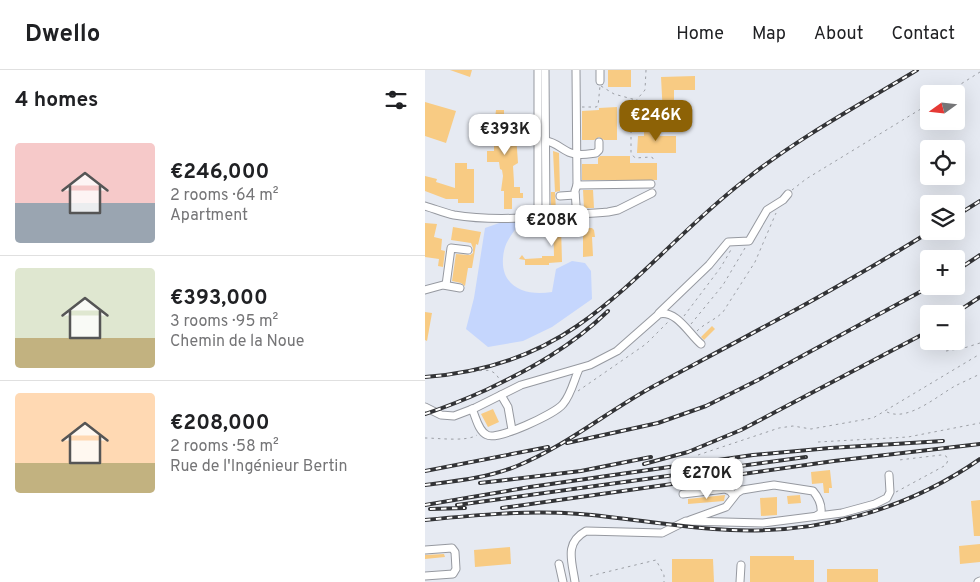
<!DOCTYPE html>
<html lang="en">
<head>
<meta charset="utf-8">
<style>
  :root { --surface:#fff; --page:#f2f2f2; --text:#202124; --muted:#757577; --line:#e0e0e0; --accent:#8d6206 }
  body { margin:0; font-family:Overpass,sans-serif; background:var(--page); color:var(--text); height:100vh; display:flex; flex-direction:column; font-size:19px; white-space:nowrap }
  * { box-sizing:border-box; margin:0 }
  p { font-size:16px; color:var(--muted) }
  .icon { flex:none; width:28px; height:28px; fill:none; stroke:currentColor; stroke-width:2; stroke-linecap:round; stroke-linejoin:round }
  .map { position:relative; flex:1; overflow:hidden }
  .sheet { display:flex; flex-direction:column; background:var(--surface); width:425px }
  .sheet>* { flex:none }
  .needle { width:32px; rotate:255deg }
  .buttons { position:absolute; left:495px; top:15px; display:grid; gap:10px }
  .buttons a { display:grid; place-items:center; width:45px; height:45px; border-radius:5px; background:var(--surface); box-shadow:0 5px 20px #0002; font-size:25px }
  .price { position:absolute; translate:-50% -42px; padding:0 11px; border-radius:10px; background:#fff; color:#222; font-size:16px; line-height:32px; filter:drop-shadow(0 1px 2px #0008) }
  .price::after { content:''; position:absolute; left:50%; top:30px; width:15px; height:11px; margin-left:-8px; background:inherit; clip-path:polygon(0 0,100% 0,50% 100%) }
  .price.on { background:var(--accent); color:#fff }
  ul { padding:0; list-style:none }
  li { display:flex; align-items:center; gap:15px; height:125px; padding:0 15px }
  li+li { border-top:1px solid var(--line) }
  li span { display:grid; place-items:center; flex:none; width:140px; height:100px; border-radius:5px; color:#555 }
  li>.icon { margin-inline-start:auto }
  span .icon { width:60px; height:60px; fill:#fffc; stroke-width:1 }
  li b { font-size:21px }
  h2 { display:flex; justify-content:space-between; align-items:center; height:60px; padding:0 15px; font-size:21px }
  header { display:flex; align-items:center; gap:30px; box-sizing:border-box; height:70px; padding:0 25px; background:var(--surface); border-bottom:1px solid var(--line) }
  header strong { font-size:24px }
  nav { display:flex; gap:28px; margin-inline-start:auto; font-size:18px }
  main { display:flex; flex:1; min-height:0 }
  .map>svg:first-child { display:block }
  .green { fill:#c5d6fd }
  .building { fill:#f8cb83 }
  .lines { fill:none; stroke-linecap:round; stroke-linejoin:round }
  .minor-casing { stroke:#9699a0; stroke-width:9 }
  .path { stroke:#9c9fa5; stroke-width:1; stroke-dasharray:2.5 4; stroke-linecap:butt }
  .minor { stroke:#fff; stroke-width:7 }
  .rail-casing { stroke:#323336; stroke-width:4 }
  .rail { stroke:#fff; stroke-width:2; stroke-dasharray:5.5; stroke-linecap:butt }
</style>
</head>
<body>
<header>
<strong>Dwello</strong>
<nav><a>Home</a><a>Map</a><a>About</a><a>Contact</a></nav>
</header>
<main>
<section class="sheet">
<h2>4 homes<svg class="icon" aria-label="filters" viewBox="0 0 24 24"><path d="M4 7h16M4 17h16"/><circle cx="9" cy="7" r="2"/><circle cx="15" cy="17" r="2"/></svg></h2>
<ul>
<li><span style="background:linear-gradient(#f6c9c9 60%,#9aa5b1 0)"><svg class="icon" aria-label="home" viewBox="0 0 24 24"><path d="M3 11l9-7 9 7M6 9v11h12V9"/></svg></span><div><b>€246,000</b><p>2 rooms · 64 m²</p><p>Apartment</p></div></li>
<li><span style="background:linear-gradient(#dfe7d0 70%,#c2b280 0)"><svg class="icon" aria-label="home" viewBox="0 0 24 24"><path d="M3 11l9-7 9 7M6 9v11h12V9"/></svg></span><div><b>€393,000</b><p>3 rooms · 95 m²</p><p>Chemin de la Noue</p></div></li>
<li><span style="background:linear-gradient(#ffd9b3 70%,#c2b280 0)"><svg class="icon" aria-label="home" viewBox="0 0 24 24"><path d="M3 11l9-7 9 7M6 9v11h12V9"/></svg></span><div><b>€208,000</b><p>2 rooms · 58 m²</p><p>Rue de l'Ingénieur Bertin</p></div></li>
</ul>
</section>
<div class="map">
<svg width="555" height="512" viewBox="0 0 555 512">
  <rect width="100%" height="100%" fill="#e6eaf2"/>
  <!-- green -->
  <path class="green" d="M80,151H97C90,160 81,170 79,181C72,215 98,227 127,222L131,199L147,191L160,193L166,201L167,229L127,257L98,271L63,277L41,259L49,228L60,158Z"/>
  <!-- building -->
  <g class="building">
    <polygon points="25,0 47,0 45,7"/>
    <rect x="183" y="0" width="23" height="17"/>
    <polygon points="270,6 270,20 249,20 249,32 261,32 261,46 238,45 236,7"/>
    <polygon points="0,32 31,41 21,73 0,66"/>
    <polygon points="192,37 192,70 179,70 174,67 169,70 157,70 157,41 174,40 174,38"/>
    <polygon points="71,40 79,40 79,47 84,47 84,60 87,61 87,65 91,65 93,93 88,96 89,112 89,117 95,117 95,123 98,123 98,128 87,128 87,139 79,139 79,121 76,121 78,106 77,100 75,99 74,92 62,92 62,81 69,81 69,72 64,72 64,57 69,57"/>
    <polygon points="219,58 235,58 235,66 251,66 251,83 212,83 213,66 219,66"/>
    <polygon points="128,81 134,83 135,121 130,122 131,141 126,141 126,122 130,122"/>
    <polygon points="175,86 205,86 205,93 232,93 232,110 157,110 157,94 173,94 173,88"/>
    <polygon points="30,93 42,93 42,99 49,99 49,133 33,133 33,129 21,129 0,121 0,106 12,109 11,112 30,118"/>
    <polygon points="158,120 168,120 169,138 159,138"/>
    <polygon points="148,150 148,155 136,156 137,192 124,193 124,195 100,195 100,190 94,189 97,185 100,189 117,188 117,186 129,186 128,152"/>
    <polygon points="0,153 12,154 9,167 17,169 16,180 20,181 18,197 13,196 14,189 0,187"/>
    <polygon points="28,157 56,162 53,175 51,174 47,198 43,198 40,216 36,213 27,211 31,184 45,185 48,183 48,178 46,173 26,170"/>
    <polygon points="158,158 167,158 169,160 170,167 167,167 168,186 158,187"/>
    <polygon points="0,242 7,243 2,271 0,270"/>
    <polygon points="287,256 290,259 279,270 276,267"/>
    <polygon points="68,339 74,352 63,357 56,344"/>
    <polygon points="405,400 407,418 404,418 404,423 399,423 398,413 387,414 386,402"/>
    <polygon points="300,425 299,431 263,434 263,429"/>
    <polygon points="375,425 376,433 363,434 362,426"/>
    <polygon points="352,427 352,445 336,446 335,428"/>
    <polygon points="555,430 555,466 549,466 546,431"/>
    <polygon points="555,474 555,492 535,494 534,476"/>
    <polygon points="85,477 86,494 50,497 49,480"/>
    <polygon points="19,484 20,487 0,489 0,485"/>
    <polygon points="325,486 369,486 369,490 389,490 389,512 325,512"/>
    <polygon points="247,489 288,489 289,512 247,512"/>
    <rect x="402" y="499" width="51" height="13"/>
  </g>
  <g class="lines">
    <defs>
      <g id="minor">
        <polyline points="113,0 113,147"/>
        <polyline points="120,0 121,146"/>
        <polyline points="151,0 152,115 226,114"/>
        <polyline points="175,0 175,11"/>
        <path d="M121,71C131,72 137,80 146,83C154,86 163,84 171,83L174,80V72"/>
        <polyline points="135,126 150,125"/>
        <polyline points="151,135 150,121 152,115"/>
        <path d="M0,136C10,139 20,143 29,145C76,153 136,145 183,142L193,140L227,123"/>
        <polyline points="21,215 26,178 43,180"/>
        <polyline points="0,220 18,215 35,218"/>
        <polyline points="234,243 284,195 303,172 324,171 342,140 358,130 363,124"/>
        <polyline points="76,325 83,337 87,360"/>
        <path d="M0,337L16,345L29,346L50,338L96,315L165,295L192,281L234,244C252,240 264,264 276,274"/>
        <path d="M47,339C51,347 53,361 62,365C72,371 130,344 138,334C146,325 149,310 154,299"/>
        <polyline points="258,424 300,419 305,421 309,426"/>
        <path d="M265,450L301,437L312,423L317,420L349,415L388,421C394,428 397,434 396,443L391,446"/>
        <polyline points="0,480 27,478 30,482 31,499 28,504 0,506"/>
        <polyline points="134,494 138,512"/>
        <path d="M150,512C147,491 139,473 161,461L237,463L261,451L338,453L417,443L450,434L462,428L465,422L464,405"/>
        <polyline points="315,512 316,495"/>
        <polyline points="553,512 555,511"/>
      </g>
    </defs>
    <!-- minor casing -->
    <use href="#minor" class="minor-casing"/>
    <!-- path -->
    <g class="path">
      <polyline points="221,0 220,20 208,34 206,55 206,83 210,88 226,87 228,88 228,91"/>
      <polyline points="176,16 189,24 211,30"/>
      <polyline points="520,24 555,2"/>
      <polyline points="157,37 171,37 173,36 175,16"/>
      <polyline points="367,120 381,109 504,34"/>
      <polyline points="259,246 296,197 307,178"/>
      <polyline points="266,254 298,215 320,178"/>
      <path d="M272,261C280,253 290,250 298,242L330,192L351,143"/>
      <polyline points="521,281 539,278 555,273"/>
      <path d="M48,302C66,298 71,300 78,317"/>
      <polyline points="153,321 221,274 244,251"/>
      <path d="M462,342C483,352 512,326 530,316C538,312 547,308 555,304"/>
      <path d="M0,368C13,368 42,372 52,365"/>
      <polyline points="393,372 483,367 555,353"/>
      <polyline points="273,385 354,358 368,356 386,359 448,348 555,284"/>
      <polyline points="471,422 521,395 523,390 521,386 516,385 474,390"/>
      <polyline points="165,506 231,490 239,505 239,512"/>
    </g>
    <!-- minor -->
    <use href="#minor" class="minor"/>
    <defs>
      <g id="rail">
        <polyline points="531,146 555,131"/>
        <polyline points="531,201 555,185"/>
        <polyline points="529,244 555,227"/>
        <path d="M0,307C54,303 107,287 152,256C213,214 261,155 320,110C373,68 434,35 492,0"/>
        <path d="M0,344C21,337 41,329 61,320C106,299 147,276 183,241"/>
        <polyline points="142,373 233,353 281,336 333,310 506,216"/>
        <polyline points="219,394 263,382 316,360 504,261"/>
        <polyline points="0,401 123,377"/>
        <polyline points="55,413 156,401 226,387"/>
        <path d="M0,415C31,411 63,408 92,396C141,376 183,341 229,316C322,266 416,217 506,161"/>
        <polyline points="0,435 105,417 328,385 405,378 518,371"/>
        <polyline points="32,435 381,387"/>
        <polyline points="77,438 409,391 555,374"/>
        <polyline points="5,439 40,438"/>
        <path d="M0,450C51,445 103,440 155,444C205,448 255,458 305,460C394,464 482,440 555,389"/>
      </g>
    </defs>
    <!-- rail casing -->
    <use href="#rail" class="rail-casing"/>
    <!-- rail -->
    <use href="#rail" class="rail"/>
  </g>
</svg>
<div class="buttons">
<a><svg class="needle" viewBox="-14 -14 28 28"><path d="M0-13l5 13h-10z" fill="#e53935"/><path d="M0 13l5-13h-10z" fill="#757577"/></svg></a>
<a><svg class="icon" aria-label="locate" viewBox="0 0 24 24"><circle cx="12" cy="12" r="6"/><path d="M12 2v4M12 18v4M2 12h4M18 12h4"/></svg></a>
<a><svg class="icon" aria-label="layers" viewBox="0 0 24 24"><path d="M12 4l9 5-9 5-9-5zM3 14l9 5 9-5"/></svg></a>
<a>+</a>
<a>−</a>
</div>
<b class="price on" style="left:231px;top:72px">€246K</b>
<b class="price" style="left:80px;top:86px">€393K</b>
<b class="price" style="left:127px;top:177px">€208K</b>
<b class="price" style="left:282px;top:430px">€270K</b>
</div>
</main>
</body>
</html>
